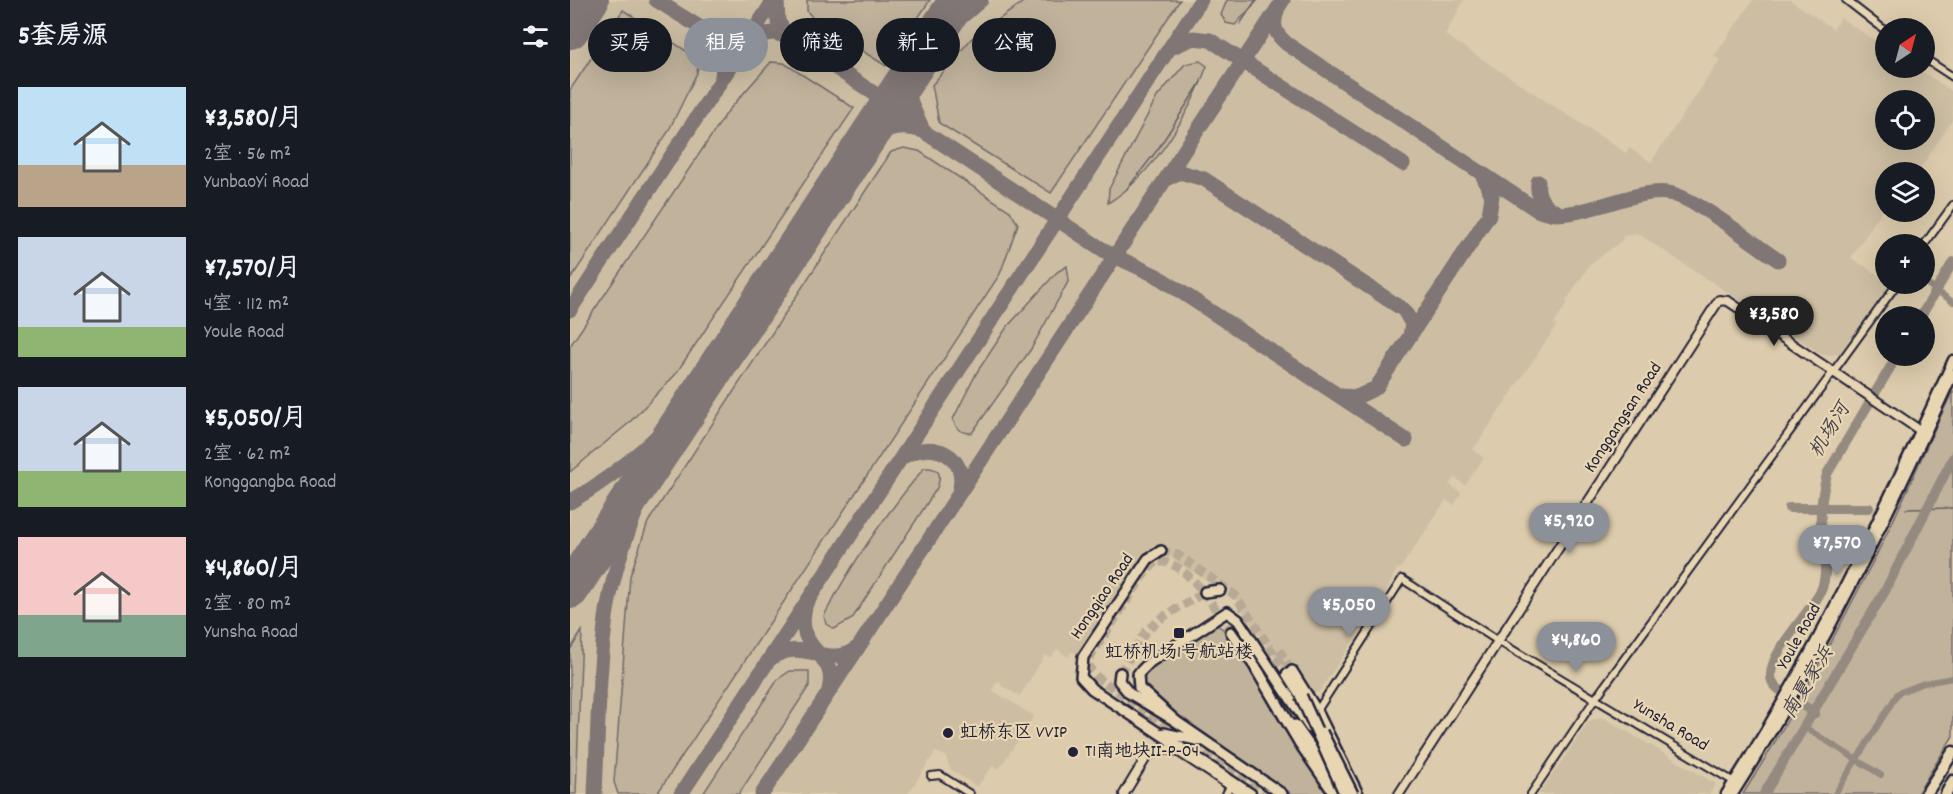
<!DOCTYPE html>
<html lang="zh">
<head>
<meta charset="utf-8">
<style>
  :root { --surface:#171b24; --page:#20242c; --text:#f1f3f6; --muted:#9ea1a6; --accent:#8c9099 }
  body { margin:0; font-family:Dekko,"LXGW WenKai TC",sans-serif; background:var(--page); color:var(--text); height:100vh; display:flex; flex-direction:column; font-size:22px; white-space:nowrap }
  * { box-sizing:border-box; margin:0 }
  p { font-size:20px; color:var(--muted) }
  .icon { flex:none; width:33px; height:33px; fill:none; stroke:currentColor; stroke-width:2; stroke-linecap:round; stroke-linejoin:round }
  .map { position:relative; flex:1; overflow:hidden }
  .side { display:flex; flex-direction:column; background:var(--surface); width:570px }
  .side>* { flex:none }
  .guide { position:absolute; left:18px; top:18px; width:570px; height:54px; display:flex; gap:12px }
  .needle { width:39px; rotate:36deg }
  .controls { position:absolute; left:1305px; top:18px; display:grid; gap:12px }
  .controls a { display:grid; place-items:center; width:60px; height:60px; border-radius:50%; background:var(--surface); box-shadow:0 6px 24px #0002; font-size:30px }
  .price { position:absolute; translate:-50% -51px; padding:0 14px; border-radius:21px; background:var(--accent); color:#fff; font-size:20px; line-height:39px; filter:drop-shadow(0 2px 3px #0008) }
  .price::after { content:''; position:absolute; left:50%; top:36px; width:18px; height:14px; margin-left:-9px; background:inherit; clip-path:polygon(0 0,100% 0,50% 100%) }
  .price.on { background:#222; color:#fff }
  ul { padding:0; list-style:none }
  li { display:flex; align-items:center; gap:18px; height:150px; padding:0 18px }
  li span { display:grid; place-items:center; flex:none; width:168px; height:120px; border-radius:0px; color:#555 }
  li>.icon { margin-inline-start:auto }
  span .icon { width:72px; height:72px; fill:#fffc; stroke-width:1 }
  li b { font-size:26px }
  h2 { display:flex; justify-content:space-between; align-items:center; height:72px; padding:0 18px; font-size:26px }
  .pill { padding:0 21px; border-radius:27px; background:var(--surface); box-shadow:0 6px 24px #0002; font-size:21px; line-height:54px }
  .pill.on { background:var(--accent); color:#fff }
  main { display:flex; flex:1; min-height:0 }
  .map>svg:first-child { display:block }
  .built { fill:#cdbea3; fill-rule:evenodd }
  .green { fill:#c0b29b; stroke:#716a6b; stroke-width:1.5 }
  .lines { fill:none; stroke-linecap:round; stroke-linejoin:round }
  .stream { stroke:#676064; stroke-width:1.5 }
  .canal { stroke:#958a80; stroke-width:6 }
  .river { stroke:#958a80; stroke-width:10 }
  .taxiway { stroke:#7f7674; stroke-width:15 }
  .runway { stroke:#7f7674; stroke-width:38 }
  .primary-tunnel { stroke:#b7a995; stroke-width:9; stroke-dasharray:9 4.5; stroke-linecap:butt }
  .minor-casing { stroke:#22223b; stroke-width:10 }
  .tertiary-casing { stroke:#22223b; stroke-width:12 }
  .secondary-casing { stroke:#22223b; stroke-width:13 }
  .primary-casing { stroke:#22223b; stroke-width:14 }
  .trunk-casing { stroke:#22223b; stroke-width:15 }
  .motorway-casing { stroke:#22223b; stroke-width:15 }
  .minor { stroke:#e8d6b3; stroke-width:6 }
  .tertiary { stroke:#e8d6b3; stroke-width:8 }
  .secondary { stroke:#e8d6b3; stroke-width:8 }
  .primary { stroke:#e8d6b3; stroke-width:9 }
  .trunk { stroke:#e8d6b3; stroke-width:10 }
  .motorway { stroke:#e8d6b3; stroke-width:10 }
  .primary-bridge-casing { stroke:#22223b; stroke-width:14; stroke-linecap:butt }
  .trunk-bridge-casing { stroke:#22223b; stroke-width:15; stroke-linecap:butt }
  .primary-bridge { stroke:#e8d6b3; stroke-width:9 }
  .trunk-bridge { stroke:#e8d6b3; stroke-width:10 }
  .poi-dot { fill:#22223b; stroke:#e8d6b3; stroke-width:2 }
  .labels { text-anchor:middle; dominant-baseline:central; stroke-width:4.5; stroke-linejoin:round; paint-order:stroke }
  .street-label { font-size:18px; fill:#22223b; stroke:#e8d6b3 }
  .poi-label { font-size:18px; fill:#22223b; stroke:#e8d6b3; text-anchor:start }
  .water-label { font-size:20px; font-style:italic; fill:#444150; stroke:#e8d6b3 }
</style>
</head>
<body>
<main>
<section class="side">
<h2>5套房源<svg class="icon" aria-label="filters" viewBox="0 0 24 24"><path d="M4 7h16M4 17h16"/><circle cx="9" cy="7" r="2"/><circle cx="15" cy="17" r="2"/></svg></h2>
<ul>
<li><span style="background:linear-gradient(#bfe0f5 65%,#b9a48a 0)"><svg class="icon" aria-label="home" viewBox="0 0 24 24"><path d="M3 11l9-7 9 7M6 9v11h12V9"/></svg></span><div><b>¥3,580/月</b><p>2室 · 56 m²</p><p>YunbaoYi Road</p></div></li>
<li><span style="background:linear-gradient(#c9d6e8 75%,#8fb573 0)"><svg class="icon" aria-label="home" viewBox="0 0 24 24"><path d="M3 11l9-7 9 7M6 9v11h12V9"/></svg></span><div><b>¥7,570/月</b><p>4室 · 112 m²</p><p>Youle Road</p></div></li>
<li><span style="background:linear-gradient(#c9d6e8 70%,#8fb573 0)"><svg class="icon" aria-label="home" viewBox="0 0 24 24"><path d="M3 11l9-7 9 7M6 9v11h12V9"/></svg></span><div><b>¥5,050/月</b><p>2室 · 62 m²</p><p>Konggangba Road</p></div></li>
<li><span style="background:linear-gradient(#f6c9c9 65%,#7fa58c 0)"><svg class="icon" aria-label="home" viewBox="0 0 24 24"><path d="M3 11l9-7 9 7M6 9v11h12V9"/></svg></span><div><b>¥4,860/月</b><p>2室 · 80 m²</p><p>Yunsha Road</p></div></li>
</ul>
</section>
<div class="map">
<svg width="1383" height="794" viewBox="0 0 1383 794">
  <rect width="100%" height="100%" fill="#dccbac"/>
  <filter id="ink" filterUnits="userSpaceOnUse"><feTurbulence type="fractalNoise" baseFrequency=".0167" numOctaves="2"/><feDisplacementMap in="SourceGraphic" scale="12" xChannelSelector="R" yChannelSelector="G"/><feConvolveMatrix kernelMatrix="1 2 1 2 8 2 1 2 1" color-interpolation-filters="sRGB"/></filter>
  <g filter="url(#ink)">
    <!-- built -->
    <g class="built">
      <path d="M0,0H894L875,35L1056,153L1059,148L1081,162L1150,60L1144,56L1183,0H1220L1263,29L1271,18L1315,47L1316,68H1347L1383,92V119L1348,172H1316L1315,206L1281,258L1315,279L1316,284H1321L1274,351L1269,354L1253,355L1067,233L1053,236L1052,240L1019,266L996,301L997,303L984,324L986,326L903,450L914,458L895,485L885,478L879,484L891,493L884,505L876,500L830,569L827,568L812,601L802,605L798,611L800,617L748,693H740L716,675L666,600L591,551L572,554L509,654L501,652L498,657L487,649L481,657L475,655L450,696L432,686L431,682H427L422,690L464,716L429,769L423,765L407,787L380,769L376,756L365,752L338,794H0ZM1316,100H1354V140H1316Z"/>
      <polygon points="1034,718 1146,784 1139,794 969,794 1020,720"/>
    </g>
    <!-- green -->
    <g class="green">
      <polygon points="237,0 360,0 316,66 245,21 237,11"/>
      <polygon points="456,0 610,0 481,193 369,123 362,85 401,39"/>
      <polygon points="657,0 688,0 665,25 656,23 651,15"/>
      <polygon points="53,10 121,54 128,66 127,73 98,132 0,280 0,90"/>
      <path d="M630,61L637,66C620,114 582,176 538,203L539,189L587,97L615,64Z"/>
      <polygon points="201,62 214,63 284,108 105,375 59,423 0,472 0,346 158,111"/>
      <polygon points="334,148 349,151 440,211 448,224 430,274 87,794 48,794 44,782 60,576 78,522 321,152"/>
      <path d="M497,266L499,280L461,349L402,433C391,433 386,430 383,419L407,372L437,327L487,272Z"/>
      <path d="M1383,391V736L1347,794H1173C1228,707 1277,615 1322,523C1343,479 1361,434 1383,391Z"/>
      <path d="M354,468C370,467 372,474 367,488L282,619L264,629L256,624L254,616C282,562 316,514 354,468Z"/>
      <polygon points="641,625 647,625 653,629 761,794 722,794 605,713 575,684 572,677 574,671"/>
      <polygon points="12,631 6,794 0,794 0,650"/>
      <polygon points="220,671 239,671 239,686 169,794 133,794 208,679"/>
    </g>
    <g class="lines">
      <!-- stream -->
      <g class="stream">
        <polyline points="670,24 686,0"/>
        <polyline points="557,189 588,149 631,82"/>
        <polyline points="1336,509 1383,508"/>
      </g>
      <!-- canal -->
      <g class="canal">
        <polyline points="1354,282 1383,302"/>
        <polyline points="1236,728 1311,775"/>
        <polyline points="1265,794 1328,693 1354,683 1383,678"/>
      </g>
      <!-- river -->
      <g class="river">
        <polyline points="1351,316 1383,262"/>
        <polyline points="1219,508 1299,508"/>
        <path d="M1214,693C1208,689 1201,684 1201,676C1200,652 1238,615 1250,593C1260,572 1253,546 1251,524C1250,507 1253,490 1257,474L1327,356"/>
        <polyline points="1220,697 1245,713"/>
        <polyline points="1194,794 1315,591 1383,458"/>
      </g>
      <!-- taxiway -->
      <g class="taxiway">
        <polyline points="86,0 147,38 205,33 221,38 320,104 356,133 538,253 587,276 836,440"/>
        <polyline points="207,0 208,22 220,38"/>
        <path d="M707,11C702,26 705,34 717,44L967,210C1002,226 1058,188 1098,193C1123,196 1184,244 1208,260"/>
        <polyline points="141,36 154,56 152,77"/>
        <polyline points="600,48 623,38 640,40 833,164"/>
        <path d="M351,125C344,111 336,96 339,80C342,60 394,14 411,0"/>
        <path d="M292,146C311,130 329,123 353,131"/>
        <polyline points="596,179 610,172 634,179 834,310 842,324 840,336"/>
        <path d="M968,182C966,196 974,207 987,212"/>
        <polyline points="0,310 204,0"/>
        <polyline points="771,396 787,397 806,388 919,215 922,196 912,174"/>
        <path d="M333,457C362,438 400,456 389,492"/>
        <path d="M0,502C57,469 105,424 144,372"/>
        <path d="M235,607C224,654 269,651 259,690"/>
        <path d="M200,659C233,635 257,671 287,648"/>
        <path d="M25,794C28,733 28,671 37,611C47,550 71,495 99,440"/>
        <polyline points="111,794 631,0"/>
        <polyline points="192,794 713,0"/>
      </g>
      <!-- runway -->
      <g class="runway">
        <polyline points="0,30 20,0"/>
        <polyline points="0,590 388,0"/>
      </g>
      <!-- primary-tunnel -->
      <g class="primary-tunnel">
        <polyline points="591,551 608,555 665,595 717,674"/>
        <path d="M661,632C646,611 616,557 586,562L575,573L524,651C517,662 517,668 527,677L697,794"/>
        <polyline points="709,650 722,671"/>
        <polyline points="550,673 576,631 593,617 635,592"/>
      </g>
      <defs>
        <g id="minor">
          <polyline points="1276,0 1316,31"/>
          <polyline points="1354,58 1383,77"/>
          <polyline points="1354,245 1383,205"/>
          <polyline points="747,711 832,579 928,641 1166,783"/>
          <polyline points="361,776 370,775 400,794"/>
          <polyline points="656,794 660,786"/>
          <polyline points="961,794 1025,699 1327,284"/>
        </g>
        <g id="tertiary">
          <polyline points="554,794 577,756 593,748 609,752 673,794"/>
          <polyline points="829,794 1149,300 1158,301 1351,431"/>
        </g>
        <g id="secondary">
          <path d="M1156,794C1246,655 1314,510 1383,360"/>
          <path d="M1163,794C1249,660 1317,518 1383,374"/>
        </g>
        <g id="primary">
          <polyline points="591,551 578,559 513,657 511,677 522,689 681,794"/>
          <polyline points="635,592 650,590"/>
          <polyline points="661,632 690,674"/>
          <polyline points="722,671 747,711 788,794"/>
          <polyline points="550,673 549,681 559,693 607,722 712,794"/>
          <polyline points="717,674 731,696"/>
          <polyline points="607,722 569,688 568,674 580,662 657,612 668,620 740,728"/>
          <polyline points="725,725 769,787"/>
          <polyline points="594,733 631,741"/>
        </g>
        <polyline id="trunk" points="687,670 730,743 765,794"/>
        <g id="motorway">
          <polyline points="1356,794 1383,752"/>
          <polyline points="1376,794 1383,781"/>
        </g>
      </defs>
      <!-- minor casing -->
      <use href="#minor" class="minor-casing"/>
      <!-- tertiary casing -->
      <use href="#tertiary" class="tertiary-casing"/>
      <!-- secondary casing -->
      <use href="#secondary" class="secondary-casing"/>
      <!-- primary casing -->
      <use href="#primary" class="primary-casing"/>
      <!-- trunk casing -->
      <use href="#trunk" class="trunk-casing"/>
      <!-- motorway casing -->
      <use href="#motorway" class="motorway-casing"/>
      <!-- minor -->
      <use href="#minor" class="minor"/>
      <!-- tertiary -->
      <use href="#tertiary" class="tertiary"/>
      <!-- secondary -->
      <use href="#secondary" class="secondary"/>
      <!-- primary -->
      <use href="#primary" class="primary"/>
      <!-- trunk -->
      <use href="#trunk" class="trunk"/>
      <!-- motorway -->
      <use href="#motorway" class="motorway"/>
      <defs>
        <polyline id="primary-bridge" points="752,732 783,794"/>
        <polyline id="trunk-bridge" points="731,696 775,794"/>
      </defs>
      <!-- primary-bridge casing -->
      <use href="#primary-bridge" class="primary-bridge-casing"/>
      <!-- trunk-bridge casing -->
      <use href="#trunk-bridge" class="trunk-bridge-casing"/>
      <!-- primary-bridge -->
      <use href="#primary-bridge" class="primary-bridge"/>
      <!-- trunk-bridge -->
      <use href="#trunk-bridge" class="trunk-bridge"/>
    </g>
  </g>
  <!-- markers -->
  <g class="poi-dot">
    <rect x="603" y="627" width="12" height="12" rx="3"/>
    <circle cx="378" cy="733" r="6"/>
    <circle cx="503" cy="752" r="6"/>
  </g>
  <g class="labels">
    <!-- street labels -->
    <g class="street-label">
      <text transform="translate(1054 418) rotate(-57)">Konggangsan Road</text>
      <text transform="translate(533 597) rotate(-56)">Hongqiao Road</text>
      <text transform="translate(1230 637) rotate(-61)">Youle Road</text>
      <text transform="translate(1100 726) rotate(31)">Yunsha Road</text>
    </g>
    <!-- poi labels -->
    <g class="poi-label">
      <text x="609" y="653" text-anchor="middle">虹桥机场1号航站楼</text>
      <text x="390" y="733">虹桥东区 VVIP</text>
      <text x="515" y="752">T1南地块II-P-04</text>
    </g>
    <!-- water labels -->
    <g class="water-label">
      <text transform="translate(1261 431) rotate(-59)">机场河</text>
      <text transform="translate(1239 683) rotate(-59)">南夏家浜</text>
    </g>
  </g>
</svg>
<div class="controls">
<a><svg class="needle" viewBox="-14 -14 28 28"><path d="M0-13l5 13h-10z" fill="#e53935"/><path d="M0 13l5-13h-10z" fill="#9ea1a6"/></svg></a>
<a><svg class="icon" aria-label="locate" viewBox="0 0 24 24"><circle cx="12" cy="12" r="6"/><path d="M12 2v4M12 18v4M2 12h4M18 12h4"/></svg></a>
<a><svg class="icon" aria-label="layers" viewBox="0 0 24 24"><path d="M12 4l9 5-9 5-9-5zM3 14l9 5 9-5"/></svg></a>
<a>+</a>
<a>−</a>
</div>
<b class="price on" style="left:1204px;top:347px">¥3,580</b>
<b class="price" style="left:999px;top:554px">¥5,920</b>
<b class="price" style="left:1267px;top:576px">¥7,570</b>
<b class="price" style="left:779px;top:638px">¥5,050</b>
<b class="price" style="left:1006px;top:673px">¥4,860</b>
<div class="guide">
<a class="pill">买房</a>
<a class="pill on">租房</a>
<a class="pill">筛选</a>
<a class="pill">新上</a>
<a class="pill">公寓</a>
</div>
</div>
</main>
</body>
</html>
